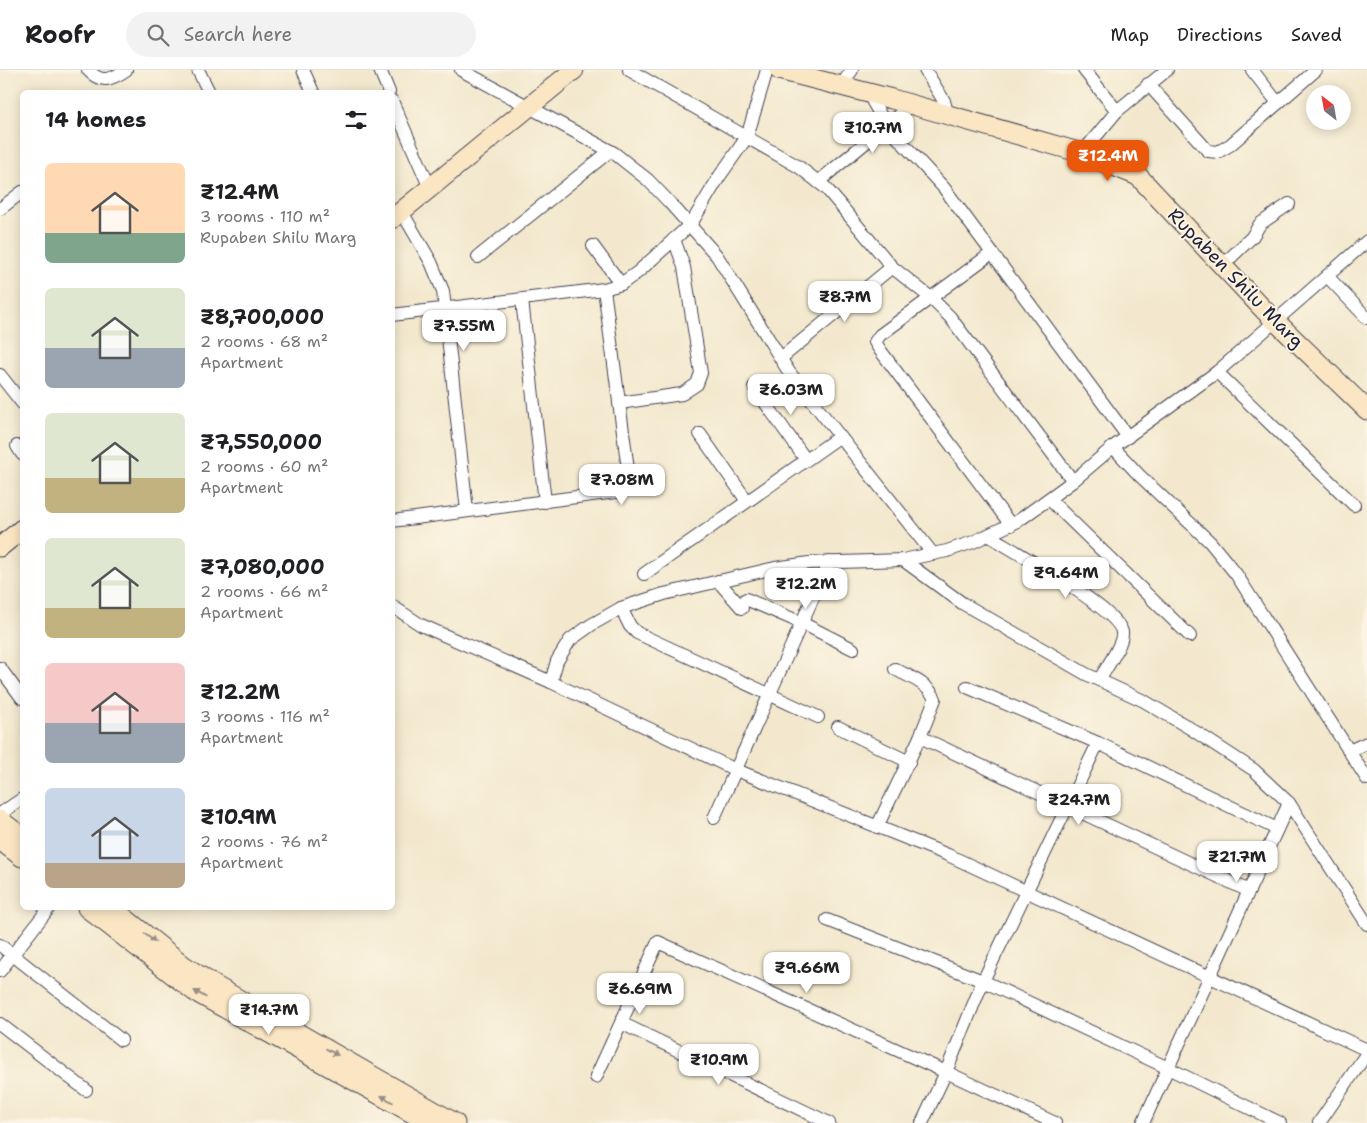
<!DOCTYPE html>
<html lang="en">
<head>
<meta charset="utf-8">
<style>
  :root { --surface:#fff; --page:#f2f2f2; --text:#202124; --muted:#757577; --line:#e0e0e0; --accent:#ea580c }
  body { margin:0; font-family:"Shantell Sans",sans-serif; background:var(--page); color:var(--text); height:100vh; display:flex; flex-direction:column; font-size:19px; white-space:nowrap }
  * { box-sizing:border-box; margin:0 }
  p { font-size:16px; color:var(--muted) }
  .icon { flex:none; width:28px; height:28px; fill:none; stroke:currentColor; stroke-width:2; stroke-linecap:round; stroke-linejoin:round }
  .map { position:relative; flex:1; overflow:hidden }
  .sheet { position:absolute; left:20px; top:20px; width:375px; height:820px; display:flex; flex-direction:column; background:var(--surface); border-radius:8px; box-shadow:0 2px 12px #0003 }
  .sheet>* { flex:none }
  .needle { width:32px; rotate:329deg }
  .controls { position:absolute; left:1306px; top:15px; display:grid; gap:10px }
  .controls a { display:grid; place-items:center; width:45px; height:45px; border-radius:50%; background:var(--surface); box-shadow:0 2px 12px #0003; font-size:25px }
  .price { position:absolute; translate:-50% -42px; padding:0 11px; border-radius:10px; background:#fff; color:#222; font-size:16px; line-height:32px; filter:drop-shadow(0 1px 2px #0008) }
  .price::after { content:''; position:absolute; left:50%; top:30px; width:15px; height:11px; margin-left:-8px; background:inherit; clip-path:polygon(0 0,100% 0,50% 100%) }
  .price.current { background:var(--accent); color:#fff }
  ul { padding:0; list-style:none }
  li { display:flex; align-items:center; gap:15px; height:125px; padding:0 25px }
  li span { display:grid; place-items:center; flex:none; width:140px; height:100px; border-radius:8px; color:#555 }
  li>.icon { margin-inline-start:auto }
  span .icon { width:60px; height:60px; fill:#fffc; stroke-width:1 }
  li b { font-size:21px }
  h2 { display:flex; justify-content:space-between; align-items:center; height:60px; padding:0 25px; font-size:21px }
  header { display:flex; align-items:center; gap:30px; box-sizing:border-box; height:70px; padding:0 25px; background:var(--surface); border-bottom:1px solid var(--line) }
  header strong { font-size:24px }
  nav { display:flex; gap:28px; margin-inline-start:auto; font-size:18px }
  .search { width:350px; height:45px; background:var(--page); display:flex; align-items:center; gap:12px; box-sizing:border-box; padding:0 18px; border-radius:28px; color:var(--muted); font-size:19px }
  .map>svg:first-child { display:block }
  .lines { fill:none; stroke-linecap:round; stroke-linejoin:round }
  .street-casing { stroke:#414051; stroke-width:14 }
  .secondary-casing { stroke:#414051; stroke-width:21 }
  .street { stroke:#fff; stroke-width:12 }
  .secondary { stroke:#fbe6c4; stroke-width:19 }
  .oneway { fill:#998e86 }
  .labels { text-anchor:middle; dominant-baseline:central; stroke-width:4; stroke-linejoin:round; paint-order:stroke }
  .street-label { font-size:19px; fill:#22223b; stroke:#fcf5e5 }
</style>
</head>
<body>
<header>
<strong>Roofr</strong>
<div class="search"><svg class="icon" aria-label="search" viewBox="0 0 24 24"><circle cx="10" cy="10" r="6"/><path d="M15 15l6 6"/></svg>Search here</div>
<nav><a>Map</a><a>Directions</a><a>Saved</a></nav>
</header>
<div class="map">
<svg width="1367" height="1053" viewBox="0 0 1367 1053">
  <rect width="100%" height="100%" fill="#fcf5e5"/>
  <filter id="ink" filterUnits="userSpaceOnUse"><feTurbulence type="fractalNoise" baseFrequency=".02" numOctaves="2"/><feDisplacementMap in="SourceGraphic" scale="10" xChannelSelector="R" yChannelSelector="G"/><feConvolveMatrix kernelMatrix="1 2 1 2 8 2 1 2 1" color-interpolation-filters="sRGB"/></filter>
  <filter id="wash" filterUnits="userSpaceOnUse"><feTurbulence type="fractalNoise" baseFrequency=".0096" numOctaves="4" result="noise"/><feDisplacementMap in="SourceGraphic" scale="20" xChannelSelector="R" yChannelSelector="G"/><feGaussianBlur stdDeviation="1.12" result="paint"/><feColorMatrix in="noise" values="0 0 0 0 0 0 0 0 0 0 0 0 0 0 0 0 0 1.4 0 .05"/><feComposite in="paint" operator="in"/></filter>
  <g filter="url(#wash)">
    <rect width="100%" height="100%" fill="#f3e8cd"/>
  </g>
  <g filter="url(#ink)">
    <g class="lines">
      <defs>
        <g id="street">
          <path d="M88,0C101,14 111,10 126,0"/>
          <polyline points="198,0 209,22"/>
          <polyline points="303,0 313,22"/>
          <polyline points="380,0 389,22"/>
          <polyline points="461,0 614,83 648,110 670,133 717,186 789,302 933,484"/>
          <polyline points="629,0 799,97 826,118 892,197 931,228 950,247 1073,411"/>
          <polyline points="925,0 944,31 948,46"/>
          <polyline points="1084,0 1117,41"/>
          <polyline points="1252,0 1278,33"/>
          <polyline points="1148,14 1208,81 1218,82 1230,75 1316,0"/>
          <polyline points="841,16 852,0"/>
          <polyline points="868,23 886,55 944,118 992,183"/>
          <polyline points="392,31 430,118"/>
          <polyline points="1082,83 1117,41 1167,0"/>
          <polyline points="818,112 911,35"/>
          <polyline points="0,139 22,122"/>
          <polyline points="402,142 431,192 443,221 467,441"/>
          <polyline points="593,176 621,214"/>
          <polyline points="478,187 610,81"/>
          <polyline points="1223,195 1252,167 1260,154 1289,134"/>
          <polyline points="1327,206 1367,248"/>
          <polyline points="522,230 545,432"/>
          <polyline points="392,245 604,219 621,214 638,202 691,154 719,107 747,67 767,0"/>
          <polyline points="781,288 892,197"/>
          <polyline points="1217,302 1354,435"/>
          <polyline points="0,305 22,333"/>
          <polyline points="754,317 806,390"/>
          <polyline points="619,333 682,324 697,314 701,303 684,197 674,169"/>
          <polyline points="700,364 747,431"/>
          <polyline points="17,376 22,384"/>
          <polyline points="1113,377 1139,405 1210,472 1236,504 1367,709"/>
          <polyline points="1049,429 1190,566"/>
          <polyline points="392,451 623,421 628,415 629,407 604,219"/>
          <polyline points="1011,455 880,280 875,272 880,265 992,183 1128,367"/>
          <path d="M988,465C1012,480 1118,539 1122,562C1124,573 1105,600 1099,610"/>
          <polyline points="903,490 962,533 1086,604 1144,631 1188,657 1254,700 1289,733 1367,854"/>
          <polyline points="644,504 839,367"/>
          <polyline points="718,511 742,538"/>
          <polyline points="746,529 802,553 853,579"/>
          <polyline points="392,536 421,555 551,612 736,700 948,785 1367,980"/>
          <polyline points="621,538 630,556 637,563 818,647"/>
          <polyline points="0,598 22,628"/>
          <polyline points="551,612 557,591 570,570 591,555 621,538 664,524 775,498 809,493 903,490 947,481 973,472 1018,451 1073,411 1113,377 1217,302 1367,171"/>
          <polyline points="967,617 1098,673 1277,759"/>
          <polyline points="838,657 909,692"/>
          <polyline points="920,667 1249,821"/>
          <polyline points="1349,681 1367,673"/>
          <polyline points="0,744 22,729"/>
          <polyline points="714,748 829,492"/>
          <path d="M877,757L920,667L935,629C928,613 909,607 895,599"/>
          <polyline points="827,850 983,911 1168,998 1143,1053"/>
          <polyline points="0,875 121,970"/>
          <polyline points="0,901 49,838"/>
          <polyline points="621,953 829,1053"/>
          <polyline points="0,954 86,1020"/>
          <polyline points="596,1007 658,872 946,1002 922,1053"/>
          <polyline points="1055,1053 946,1002 983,911 1098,673"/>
          <polyline points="1280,1053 1168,998 1289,733"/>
          <polyline points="1319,1053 1367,983"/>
        </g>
        <g id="secondary">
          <polyline points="779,0 892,29 1082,83 1138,106 1265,241 1367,340"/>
          <polyline points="392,149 574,0"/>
          <polyline points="0,477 22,459"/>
          <polyline points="0,750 22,767"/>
          <polyline points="0,770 22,787"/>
          <polyline points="87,838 194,921 430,1053"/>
          <polyline points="112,838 183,895 214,915 455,1053"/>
        </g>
      </defs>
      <!-- street casing -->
      <use href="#street" class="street-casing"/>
      <!-- secondary casing -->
      <use href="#secondary" class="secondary-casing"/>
      <!-- street -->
      <use href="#street" class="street"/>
      <!-- secondary -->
      <use href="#secondary" class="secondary"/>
    </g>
    <!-- one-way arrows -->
    <defs><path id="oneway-solid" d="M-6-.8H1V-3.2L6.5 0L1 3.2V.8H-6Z" transform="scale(1.25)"/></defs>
    <g class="oneway">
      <use href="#oneway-solid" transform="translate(150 868) rotate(39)"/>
      <use href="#oneway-solid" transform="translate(200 924) rotate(-150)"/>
      <use href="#oneway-solid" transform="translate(332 982) rotate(29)"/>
      <use href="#oneway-solid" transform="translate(387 1029) rotate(-150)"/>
    </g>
  </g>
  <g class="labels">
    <!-- street labels -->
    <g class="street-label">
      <text transform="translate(1236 208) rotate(46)">Rupaben Shilu Marg</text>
    </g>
  </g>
</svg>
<div class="controls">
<a><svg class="needle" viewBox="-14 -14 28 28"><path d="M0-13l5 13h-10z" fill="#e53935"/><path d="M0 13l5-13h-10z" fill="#757577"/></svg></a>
</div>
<b class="price" style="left:873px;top:84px">₹10.7M</b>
<b class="price current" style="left:1108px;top:112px">₹12.4M</b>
<b class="price" style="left:845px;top:253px">₹8.7M</b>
<b class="price" style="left:464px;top:282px">₹7.55M</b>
<b class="price" style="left:791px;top:346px">₹6.03M</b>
<b class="price" style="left:622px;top:436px">₹7.08M</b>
<b class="price" style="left:1066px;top:529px">₹9.64M</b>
<b class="price" style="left:806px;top:540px">₹12.2M</b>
<b class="price" style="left:1079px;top:756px">₹24.7M</b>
<b class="price" style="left:1237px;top:813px">₹21.7M</b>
<b class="price" style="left:807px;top:924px">₹9.66M</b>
<b class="price" style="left:640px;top:945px">₹6.69M</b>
<b class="price" style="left:269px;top:966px">₹14.7M</b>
<b class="price" style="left:719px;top:1016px">₹10.9M</b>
<section class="sheet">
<h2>14 homes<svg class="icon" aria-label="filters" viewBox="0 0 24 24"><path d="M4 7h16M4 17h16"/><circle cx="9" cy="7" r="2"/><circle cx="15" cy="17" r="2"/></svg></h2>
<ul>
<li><span style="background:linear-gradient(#ffd9b3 70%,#7fa58c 0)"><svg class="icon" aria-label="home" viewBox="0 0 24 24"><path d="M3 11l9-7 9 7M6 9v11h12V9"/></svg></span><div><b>₹12.4M</b><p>3 rooms · 110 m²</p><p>Rupaben Shilu Marg</p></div></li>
<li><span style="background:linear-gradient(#dfe7d0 60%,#9aa5b1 0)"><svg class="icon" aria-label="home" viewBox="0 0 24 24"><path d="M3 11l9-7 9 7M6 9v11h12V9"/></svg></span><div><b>₹8,700,000</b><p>2 rooms · 68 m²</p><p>Apartment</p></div></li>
<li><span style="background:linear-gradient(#dfe7d0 65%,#c2b280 0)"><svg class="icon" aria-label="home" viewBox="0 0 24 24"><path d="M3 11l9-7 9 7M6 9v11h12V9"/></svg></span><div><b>₹7,550,000</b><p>2 rooms · 60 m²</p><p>Apartment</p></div></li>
<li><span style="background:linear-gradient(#dfe7d0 70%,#c2b280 0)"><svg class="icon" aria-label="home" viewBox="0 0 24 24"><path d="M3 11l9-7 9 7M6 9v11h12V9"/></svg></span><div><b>₹7,080,000</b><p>2 rooms · 66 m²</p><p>Apartment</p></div></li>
<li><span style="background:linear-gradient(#f6c9c9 60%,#9aa5b1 0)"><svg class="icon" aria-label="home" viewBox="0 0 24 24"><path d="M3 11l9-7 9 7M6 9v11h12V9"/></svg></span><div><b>₹12.2M</b><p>3 rooms · 116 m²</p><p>Apartment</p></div></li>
<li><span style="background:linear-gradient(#c9d6e8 75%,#b9a48a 0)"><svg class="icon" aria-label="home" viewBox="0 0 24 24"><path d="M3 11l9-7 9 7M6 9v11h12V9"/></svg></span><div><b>₹10.9M</b><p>2 rooms · 76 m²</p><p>Apartment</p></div></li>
</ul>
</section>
</div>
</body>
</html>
